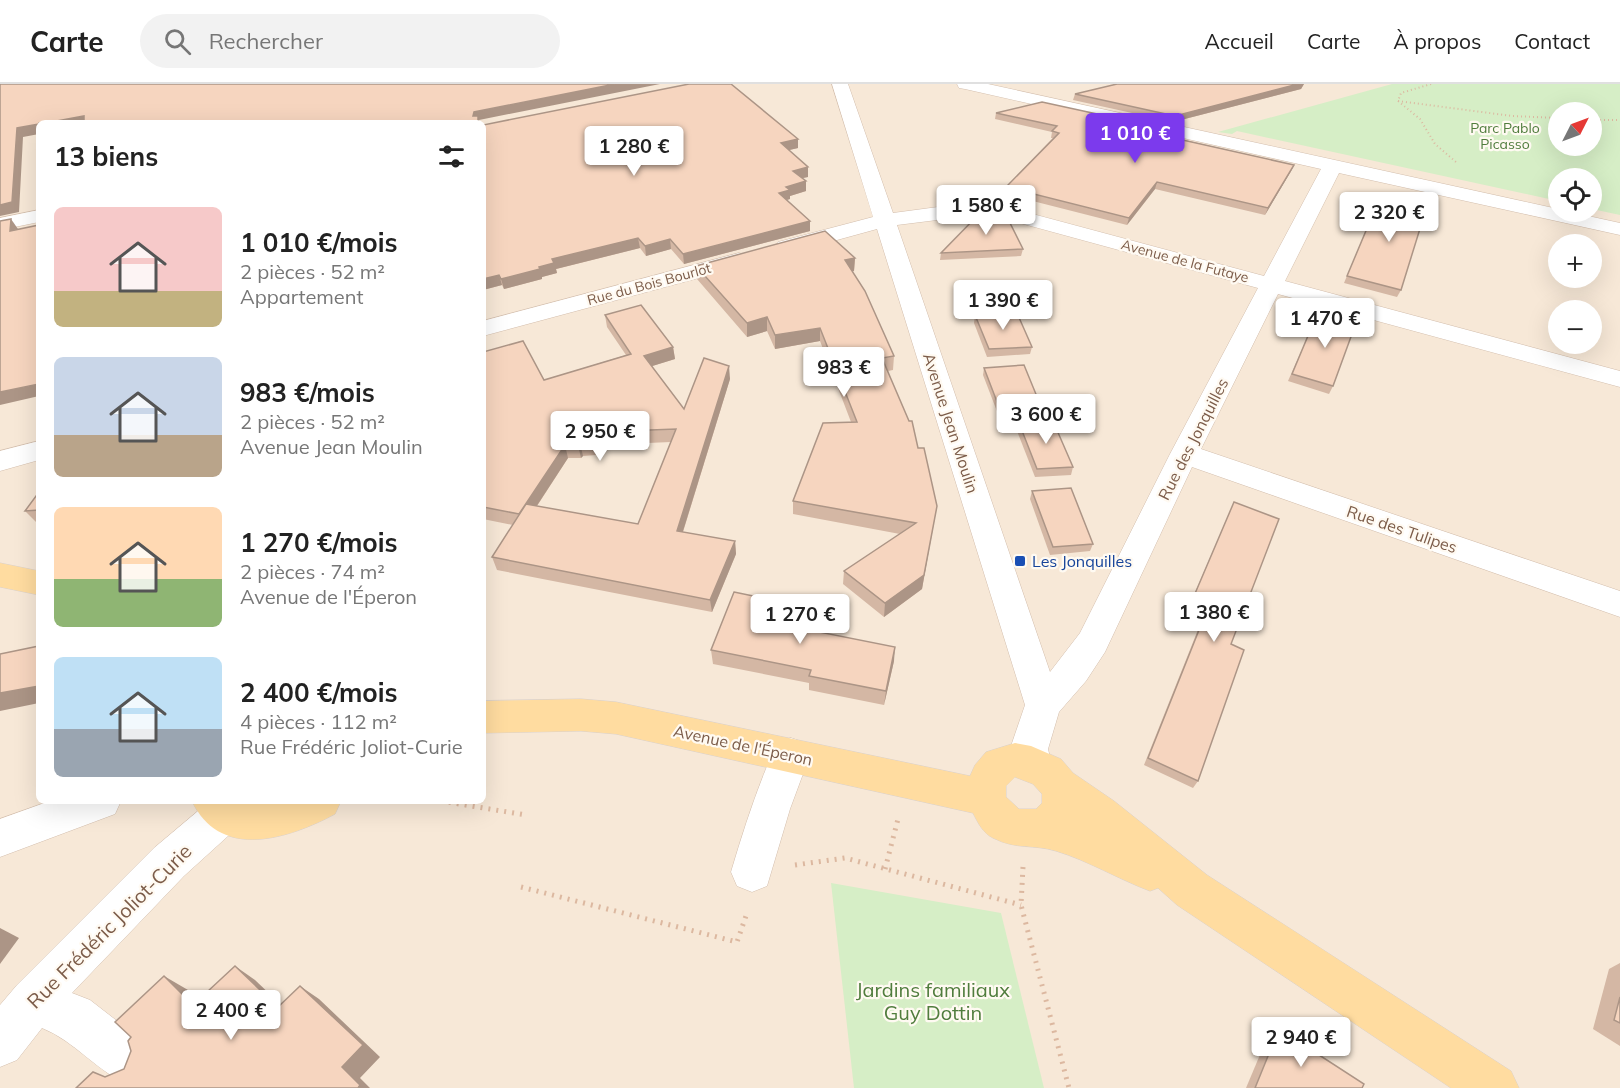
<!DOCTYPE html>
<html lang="fr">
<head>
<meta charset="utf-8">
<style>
  :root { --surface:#fff; --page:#f2f2f2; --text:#222; --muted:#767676; --line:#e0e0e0; --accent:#7c3aed }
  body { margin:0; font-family:Mulish,sans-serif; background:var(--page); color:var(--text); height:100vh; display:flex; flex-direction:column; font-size:22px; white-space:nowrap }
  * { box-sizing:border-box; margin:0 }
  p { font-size:20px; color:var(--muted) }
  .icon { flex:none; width:33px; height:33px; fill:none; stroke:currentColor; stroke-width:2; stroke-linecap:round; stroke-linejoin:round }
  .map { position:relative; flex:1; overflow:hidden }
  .panel { position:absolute; left:36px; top:36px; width:450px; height:684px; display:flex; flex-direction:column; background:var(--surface); border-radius:9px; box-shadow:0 6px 24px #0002 }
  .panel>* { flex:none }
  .needle { width:39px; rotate:48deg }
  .tools { position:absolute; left:1548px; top:18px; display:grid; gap:12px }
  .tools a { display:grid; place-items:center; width:54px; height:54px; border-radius:50%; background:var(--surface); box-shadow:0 6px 24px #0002; font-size:30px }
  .price { position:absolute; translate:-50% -51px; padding:0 14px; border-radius:6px; background:#fff; color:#222; font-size:20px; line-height:39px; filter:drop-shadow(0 2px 3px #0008) }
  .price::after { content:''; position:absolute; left:50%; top:36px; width:18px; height:14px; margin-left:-9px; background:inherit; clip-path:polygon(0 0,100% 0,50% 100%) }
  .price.active { background:var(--accent); color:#fff }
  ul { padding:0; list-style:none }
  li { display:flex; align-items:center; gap:18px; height:150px; padding:0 18px }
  li span { display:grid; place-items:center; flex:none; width:168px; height:120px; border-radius:9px; color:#555 }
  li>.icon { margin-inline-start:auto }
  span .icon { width:72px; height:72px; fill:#fffc; stroke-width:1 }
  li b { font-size:26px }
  h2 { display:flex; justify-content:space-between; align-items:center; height:72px; padding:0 18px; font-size:26px }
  header { display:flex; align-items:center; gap:36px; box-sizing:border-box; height:84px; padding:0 30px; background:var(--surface); border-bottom:2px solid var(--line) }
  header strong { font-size:28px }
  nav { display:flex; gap:33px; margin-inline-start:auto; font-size:21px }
  .search { width:420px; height:54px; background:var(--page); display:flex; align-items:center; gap:15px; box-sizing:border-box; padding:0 21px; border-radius:33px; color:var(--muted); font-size:22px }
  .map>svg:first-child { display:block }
  .residential { fill:#f7e8d7; fill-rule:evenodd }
  .green { fill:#d6eec6; fill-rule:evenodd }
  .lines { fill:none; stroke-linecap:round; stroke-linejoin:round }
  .minor-casing { stroke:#d3bead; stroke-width:1 }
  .major-casing { stroke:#dad1cc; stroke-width:1 }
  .path-far1 { stroke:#dcb8a0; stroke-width:2; stroke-dasharray:1 3; stroke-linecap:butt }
  .path { stroke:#dcb8a0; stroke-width:5; stroke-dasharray:2 6; stroke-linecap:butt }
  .minor { fill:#fff; fill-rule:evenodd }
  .major { fill:#ffdca0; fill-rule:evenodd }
  .wall { fill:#d4b7a4; fill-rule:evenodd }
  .shaded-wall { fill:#ac9586 }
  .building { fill:#f6d5bf; stroke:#ac9586; stroke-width:1.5 }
  .transit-dot { fill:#1a4fb4; stroke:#fffaf2; stroke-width:2 }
  .labels { text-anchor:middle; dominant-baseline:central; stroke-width:4.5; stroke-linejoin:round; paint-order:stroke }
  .far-park-label { font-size:14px; fill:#507d3d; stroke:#fffaf2 }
  .far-street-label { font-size:14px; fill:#7c5c49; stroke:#fffaf2 }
  .street-label { font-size:16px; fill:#7c5c49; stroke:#fffaf2 }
  .transit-label { font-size:16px; fill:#164399; stroke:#fffaf2; text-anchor:start }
  .near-street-label { font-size:20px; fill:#7c5c49; stroke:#fffaf2 }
  .near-park-label { font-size:20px; fill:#507d3d; stroke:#fffaf2 }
</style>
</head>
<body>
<header>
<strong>Carte</strong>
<div class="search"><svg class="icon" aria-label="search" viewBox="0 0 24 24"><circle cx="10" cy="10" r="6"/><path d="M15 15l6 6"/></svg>Rechercher</div>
<nav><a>Accueil</a><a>Carte</a><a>À propos</a><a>Contact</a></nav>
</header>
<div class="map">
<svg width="1620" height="1004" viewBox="0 0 1620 1004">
  <rect width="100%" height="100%" fill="#fef6ea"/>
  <!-- residential -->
  <path class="residential" d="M0,0H1620V1004H0ZM1558,28H1592V62H1558ZM39,39H483V717H39ZM1558,94H1592V128H1558ZM1558,160H1592V194H1558ZM1558,226H1592V260H1558Z"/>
  <!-- green -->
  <g class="green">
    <path d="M1392,0H1620V131L1592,125V94H1558V117L1237,47L1232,50L1218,48ZM1558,28H1592V62H1558Z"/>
    <polygon points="831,799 1001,829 1044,1004 854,1004"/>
  </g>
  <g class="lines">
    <defs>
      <g id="minor">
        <path d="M832,0H848L893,129L953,121L1010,124L1264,192L1321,85L965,5L959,4L957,0H988L1558,125V128H1570L1620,139V151L1339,89L1285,197L1620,287V303L1278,210L1201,365L1620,507V533L1192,383L1105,568L1086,597L1059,628L1048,665L1051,678L1046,690L1032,695L1018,690L1010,665L1025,621L877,145L786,170L778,168L775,163L778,158L873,133ZM981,133L1009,136L1258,204L1170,370L1080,549L1050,588L897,141L953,134Z"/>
        <polygon points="39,126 39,138 0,146 0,134"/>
        <polygon points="739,169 747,171 750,176 747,181 483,252 483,237"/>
        <polygon points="39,357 39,376 0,387 0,367"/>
        <path d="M791,654L805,659L810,671L790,725L767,802L752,808L737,802L731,788C744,744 758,701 777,659Z"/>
        <polygon points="50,717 121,717 115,730 0,773 0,735"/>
        <path d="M210,717H238L244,730L238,743L184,792L72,909L90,916L148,961L155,978L148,995L131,1002C97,988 75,957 42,944L17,976L0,983V921L17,901L154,764Z"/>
      </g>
      <g id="major">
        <polygon points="0,479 39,487 39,511 0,503"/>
        <path d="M581,615L616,618L970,692L975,681L986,668L1015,659L1031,662L1061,675L1073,689L1114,717L1207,791L1511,987L1519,1004H1451L1177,821L1158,804L1150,807C1118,795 1089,777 1056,767C1033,760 1017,766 993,754C983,749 978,739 973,729L616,650L581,647L483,649V617ZM1015,693L1033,700L1042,710V719L1036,725H1019L1006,713V702Z"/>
        <path d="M192,717H341L335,730C290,754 220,778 192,717Z"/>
      </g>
    </defs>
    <!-- minor casing -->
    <use href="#minor" class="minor-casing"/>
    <!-- major casing -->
    <use href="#major" class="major-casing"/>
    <!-- path-far1 -->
    <g class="path-far1">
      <polyline points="1431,0 1401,9 1398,17 1420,35 1435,60 1456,78"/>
      <polyline points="1398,17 1512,32 1558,34"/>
      <polyline points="1592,36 1620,36"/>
    </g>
    <!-- path -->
    <g class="path">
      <polyline points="441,717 526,731"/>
      <polyline points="795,781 845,774 1021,821"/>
      <polyline points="1023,783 1021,821 1069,1004"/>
      <polyline points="885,785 898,735"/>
      <polyline points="521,803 737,858 747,829"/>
    </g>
    <!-- minor -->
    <use href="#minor" class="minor"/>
    <!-- major -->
    <use href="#major" class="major"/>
  </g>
  <!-- wall -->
  <g class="wall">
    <polygon points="1117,0 1304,0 1301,5 1173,38 1073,16 1075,10"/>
    <polygon points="996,29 1143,40 1141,46 1294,81 1291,87 1265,131 1155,105 1127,141 1005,110 1006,103 1053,54 1051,54 1052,48 995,35"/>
    <polygon points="483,41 798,55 798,64 789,66 808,93 802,94 806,107 790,112 790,115 787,116 810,147 684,180 671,165 646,172 640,164 556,185 557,189 542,193 542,195 504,205 502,201 483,206"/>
    <polygon points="1381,111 1401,206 1397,213 1344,199"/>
    <polygon points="1023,165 1021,172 940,176 941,169"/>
    <polygon points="855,174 854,187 852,187 894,272 893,286 888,287 934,435 922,505 884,533 843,500 844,487 900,450 793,430 793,417 851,338 820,257 775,265 767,247 747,253 697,195 696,182"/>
    <path d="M605,231L673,263L675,275L652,282L684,325L730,295L683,448L735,457L736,470L712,528L497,486L492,473L513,441L483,435V268L544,296L626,271L607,243ZM671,358L638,440L537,422L568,374H581L583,372L596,371L600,361Z"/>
    <polygon points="975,231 1032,263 1030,270 987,273 974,239"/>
    <polygon points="1315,236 1333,302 1329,310 1288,297"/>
    <polygon points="984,284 1040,320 1039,328 998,330 983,291"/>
    <polygon points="1019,339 1073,383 1071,391 1035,393 1017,347"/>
    <polygon points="1032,407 1093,460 1090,467 1050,471 1030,415"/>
    <polygon points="39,408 39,441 25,427"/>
    <polygon points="1234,418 1231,560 1198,697 1193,704 1144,681 1203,533 1187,527"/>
    <polygon points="791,534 789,542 894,577 884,621 809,606 809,599 713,580 711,566"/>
    <polygon points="1620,879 1620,962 1593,945 1609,885"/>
    <polygon points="1279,945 1362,1004 1246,1004 1267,954"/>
  </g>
  <!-- shaded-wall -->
  <g class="shaded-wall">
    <polygon points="615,0 660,0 479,36 480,39 478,39 473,32 474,28"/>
    <polygon points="1296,0 1304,0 1301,5 1173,38 1175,32"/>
    <polygon points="84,32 88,39 46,39"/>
    <polygon points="39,40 39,50 23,53 19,128 0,132 0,121 17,44"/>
    <polygon points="1143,40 1141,47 1129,44"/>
    <polygon points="798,55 798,64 781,68 781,59"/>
    <polygon points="1294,81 1291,87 1265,131 1268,124"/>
    <polygon points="808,83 808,93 793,96 793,87"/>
    <polygon points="806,97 806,107 790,112 790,115 779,118 779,109 786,103"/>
    <polygon points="1157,98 1155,105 1127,141 1129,134"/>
    <polygon points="11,135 18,145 10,147"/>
    <polygon points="810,137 810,147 684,180 683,170"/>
    <polygon points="638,154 640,164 556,185 557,189 542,193 542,195 504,205 501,195 539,183 552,175"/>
    <polygon points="670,155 671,165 646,172 645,162"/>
    <polygon points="855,174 854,187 845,189 845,176"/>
    <polygon points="499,191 502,201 483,206 483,195"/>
    <polygon points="767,233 767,247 747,253 747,239"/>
    <polygon points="820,244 820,257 775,265 775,251"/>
    <polygon points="673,263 675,275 646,284 644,272"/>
    <polygon points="729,282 730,295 679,460 677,447"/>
    <polygon points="39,300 39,312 0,321 0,308"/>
    <polygon points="597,348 600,361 596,371 593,359"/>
    <polygon points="580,359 583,372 581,374 578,361"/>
    <polygon points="565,361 568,374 523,443 519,430"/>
    <polygon points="937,422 922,505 884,533 885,519"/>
    <polygon points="735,457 736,470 712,528 710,516"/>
    <polygon points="791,520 791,534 784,555 784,541"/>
    <polygon points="895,563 894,577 884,621 886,607"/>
    <polygon points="39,602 39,619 0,627 0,609"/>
    <polygon points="0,844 19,854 0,880"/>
    <polygon points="235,882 255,896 297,936 278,923"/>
    <polygon points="164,892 188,906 216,934 193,921"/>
    <polygon points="300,902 319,915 380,973 360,994 370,1004 358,1004 342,983"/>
  </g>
  <!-- building -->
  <g class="building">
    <polygon points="0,0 615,0 474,28 473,32 478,32 478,39 84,39 84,32 46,39 39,39 39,40 17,44 12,118 0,121"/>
    <polygon points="689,0 731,0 798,55 781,59 808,83 793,87 806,97 786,103 790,106 779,109 810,137 683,170 670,155 645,162 638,154 552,175 554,179 539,183 540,185 501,195 499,191 483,195 483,41"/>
    <polygon points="1117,0 1298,0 1175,32 1075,10"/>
    <polygon points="1042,18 1143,40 1129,44 1294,81 1268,124 1157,98 1129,134 1006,103 1059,49 1052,47 1057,42 996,29"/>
    <polygon points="1381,111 1427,122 1401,206 1347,192"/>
    <polygon points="980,129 1006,131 1023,165 941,169"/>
    <polygon points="11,135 10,147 39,141 39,300 0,308 0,137"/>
    <polygon points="825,147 855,174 845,176 865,207 894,272 882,274 909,337 912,337 918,364 924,364 937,422 924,491 885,519 844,487 916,439 793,417 823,339 857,338 820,244 775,251 767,233 747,239 696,182"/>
    <polygon points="641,221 673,263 644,272 684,325 704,274 729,282 677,447 735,457 710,516 492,473 526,420 638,440 676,345 597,348 593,359 580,359 578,361 565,361 519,430 483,423 483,268 523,257 544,296 631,270 605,231"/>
    <polygon points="1318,228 1356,239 1333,302 1292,290"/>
    <polygon points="1017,229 1032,263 989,265 975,231"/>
    <polygon points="1024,281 1040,320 999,323 984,284"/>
    <polygon points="1053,337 1073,383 1037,385 1019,339"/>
    <polygon points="1071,404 1093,460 1053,463 1032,407"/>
    <polygon points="39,408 39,426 25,427"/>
    <polygon points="1234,418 1279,435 1231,560 1244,566 1198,697 1148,674 1207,526 1191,519"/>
    <polygon points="734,508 791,520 784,541 895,563 886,607 809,592 811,586 711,566"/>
    <polygon points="39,562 39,602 0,609 0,570"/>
    <polygon points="235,882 278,923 300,902 363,961 342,983 360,1001 358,1004 76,1004 93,988 105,993 124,985 131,967 128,957 131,953 115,938 164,892 193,921"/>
    <polygon points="1620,913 1620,939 1614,936"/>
    <polygon points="1279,945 1364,1000 1362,1004 1255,1004"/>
  </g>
  <!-- markers -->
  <rect class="transit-dot" x="1014" y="471" width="12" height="12" rx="3"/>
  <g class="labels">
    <!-- far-park labels -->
    <g class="far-park-label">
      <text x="1505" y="44">Parc Pablo<tspan x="1505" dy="16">Picasso</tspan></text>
    </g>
    <!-- far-street labels -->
    <g class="far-street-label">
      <text transform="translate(1185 177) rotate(15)">Avenue de la Futaye</text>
      <text transform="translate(649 200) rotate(-15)">Rue du Bois Bourlot</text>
    </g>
    <!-- street labels -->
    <g class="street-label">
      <text transform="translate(951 339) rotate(72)">Avenue Jean Moulin</text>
      <text transform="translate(1193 355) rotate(-63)">Rue des Jonquilles</text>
      <text transform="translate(1402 445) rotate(19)">Rue des Tulipes</text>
      <text transform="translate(743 661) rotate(12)">Avenue de l'Éperon</text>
    </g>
    <!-- transit labels -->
    <g class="transit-label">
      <text x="1032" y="477">Les Jonquilles</text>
    </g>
    <!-- near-street labels -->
    <g class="near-street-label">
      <text transform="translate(109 842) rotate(-45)">Rue Frédéric Joliot-Curie</text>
    </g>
    <!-- near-park labels -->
    <g class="near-park-label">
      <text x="933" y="905">Jardins familiaux<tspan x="933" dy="23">Guy Dottin</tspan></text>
    </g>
  </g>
</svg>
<div class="tools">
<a><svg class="needle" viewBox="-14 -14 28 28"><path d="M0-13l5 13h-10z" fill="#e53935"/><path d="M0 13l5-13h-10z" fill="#767676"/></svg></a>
<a><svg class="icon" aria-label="locate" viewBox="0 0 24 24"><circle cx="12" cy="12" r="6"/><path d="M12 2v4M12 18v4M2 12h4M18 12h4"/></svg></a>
<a>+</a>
<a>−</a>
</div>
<b class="price active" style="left:1135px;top:80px">1 010 €</b>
<b class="price" style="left:634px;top:93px">1 280 €</b>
<b class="price" style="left:986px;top:152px">1 580 €</b>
<b class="price" style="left:1389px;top:159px">2 320 €</b>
<b class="price" style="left:1003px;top:247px">1 390 €</b>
<b class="price" style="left:1325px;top:265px">1 470 €</b>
<b class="price" style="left:844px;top:314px">983 €</b>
<b class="price" style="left:1046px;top:361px">3 600 €</b>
<b class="price" style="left:600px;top:378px">2 950 €</b>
<b class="price" style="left:1214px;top:559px">1 380 €</b>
<b class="price" style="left:800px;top:561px">1 270 €</b>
<b class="price" style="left:231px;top:957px">2 400 €</b>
<b class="price" style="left:1301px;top:984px">2 940 €</b>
<section class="panel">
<h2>13 biens<svg class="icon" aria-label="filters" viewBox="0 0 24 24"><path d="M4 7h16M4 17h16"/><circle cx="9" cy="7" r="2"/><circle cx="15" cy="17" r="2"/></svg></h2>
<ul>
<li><span style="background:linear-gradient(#f6c9c9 70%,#c2b280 0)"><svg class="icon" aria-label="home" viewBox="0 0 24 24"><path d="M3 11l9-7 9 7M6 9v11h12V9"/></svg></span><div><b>1 010 €/mois</b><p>2 pièces · 52 m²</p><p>Appartement</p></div></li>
<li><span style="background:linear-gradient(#c9d6e8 65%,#b9a48a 0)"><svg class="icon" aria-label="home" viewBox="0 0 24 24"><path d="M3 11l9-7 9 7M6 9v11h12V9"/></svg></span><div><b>983 €/mois</b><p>2 pièces · 52 m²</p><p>Avenue Jean Moulin</p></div></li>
<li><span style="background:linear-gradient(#ffd9b3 60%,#8fb573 0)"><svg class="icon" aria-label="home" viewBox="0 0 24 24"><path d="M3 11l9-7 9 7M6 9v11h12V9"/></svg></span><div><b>1 270 €/mois</b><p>2 pièces · 74 m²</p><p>Avenue de l'Éperon</p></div></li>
<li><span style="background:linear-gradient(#bfe0f5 60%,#9aa5b1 0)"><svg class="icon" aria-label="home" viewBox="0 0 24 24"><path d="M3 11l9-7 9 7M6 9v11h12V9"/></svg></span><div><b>2 400 €/mois</b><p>4 pièces · 112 m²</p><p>Rue Frédéric Joliot-Curie</p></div></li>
</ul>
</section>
</div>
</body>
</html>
